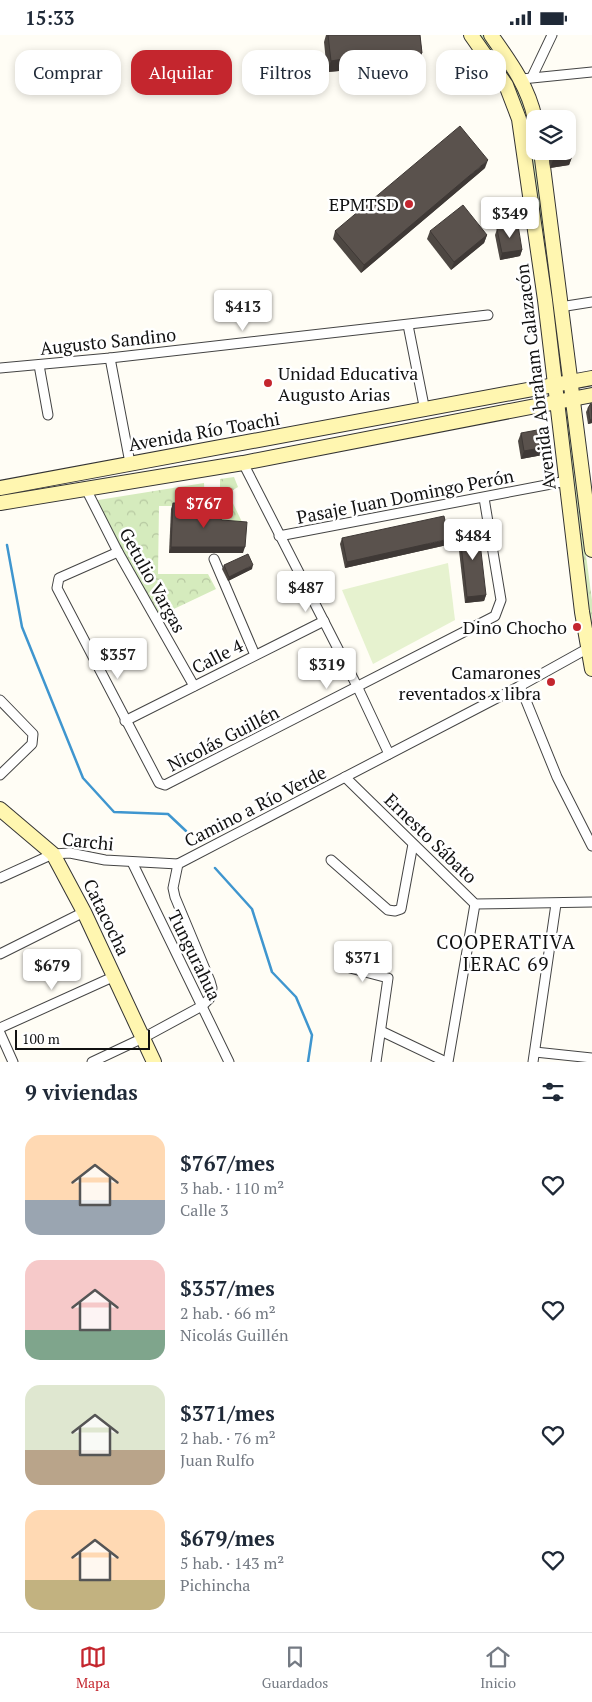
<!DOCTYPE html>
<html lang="es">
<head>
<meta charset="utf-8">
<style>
  :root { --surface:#fff; --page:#f2f2f3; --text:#1f2937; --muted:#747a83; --line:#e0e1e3; --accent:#c4262e }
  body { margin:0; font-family:"PT Serif",serif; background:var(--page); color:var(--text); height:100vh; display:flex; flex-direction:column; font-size:19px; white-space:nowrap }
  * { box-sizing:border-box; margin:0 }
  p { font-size:16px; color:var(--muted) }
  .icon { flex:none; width:28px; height:28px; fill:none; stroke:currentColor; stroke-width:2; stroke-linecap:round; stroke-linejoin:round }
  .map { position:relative; height:1027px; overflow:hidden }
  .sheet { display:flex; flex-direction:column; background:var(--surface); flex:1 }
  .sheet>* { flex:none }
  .guide { position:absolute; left:15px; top:15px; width:562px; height:45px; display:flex; gap:10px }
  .buttons { position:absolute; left:526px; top:75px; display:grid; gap:10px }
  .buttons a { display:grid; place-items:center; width:50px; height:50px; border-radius:10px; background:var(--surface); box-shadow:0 2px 8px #0003; font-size:25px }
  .scale { position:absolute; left:15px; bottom:12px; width:135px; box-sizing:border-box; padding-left:5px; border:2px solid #111; border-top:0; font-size:14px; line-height:18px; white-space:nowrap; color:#111; -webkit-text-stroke:4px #fff; paint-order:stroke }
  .price { position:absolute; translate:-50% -42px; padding:0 11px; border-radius:5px; background:#fff; color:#222; font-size:16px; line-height:32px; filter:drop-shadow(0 1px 2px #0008) }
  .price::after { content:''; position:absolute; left:50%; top:30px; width:15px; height:11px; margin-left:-8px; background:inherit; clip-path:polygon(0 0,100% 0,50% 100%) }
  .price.on { background:var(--accent); color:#fff }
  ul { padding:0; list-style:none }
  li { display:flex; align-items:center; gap:15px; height:125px; padding:0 25px }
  li span { display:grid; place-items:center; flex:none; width:140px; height:100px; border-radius:15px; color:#555 }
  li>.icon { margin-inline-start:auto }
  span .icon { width:60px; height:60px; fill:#fffc; stroke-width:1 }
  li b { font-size:21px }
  h2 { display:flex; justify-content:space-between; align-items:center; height:60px; padding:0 25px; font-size:21px }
  .pill { padding:0 18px; border-radius:15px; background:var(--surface); box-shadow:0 2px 8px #0003; font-size:18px; line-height:45px }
  .pill.on { background:var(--accent); color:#fff }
  .status { display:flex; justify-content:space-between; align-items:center; height:35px; padding:0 25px; background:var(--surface); direction:ltr }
  .status svg { height:14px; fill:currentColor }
  .menu { display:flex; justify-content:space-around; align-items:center; height:70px; border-top:1px solid var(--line); background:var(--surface); font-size:14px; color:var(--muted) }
  .menu a { display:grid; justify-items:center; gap:2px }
  .menu .on { color:var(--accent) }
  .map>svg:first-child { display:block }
  .grass { fill:url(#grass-tufts) }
  .park { fill:url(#park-crowns) }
  .pitch { fill:#e6f2cf }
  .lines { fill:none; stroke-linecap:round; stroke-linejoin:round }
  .stream { stroke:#3f96cf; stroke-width:2.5 }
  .street-casing { stroke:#444; stroke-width:11 }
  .secondary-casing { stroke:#333; stroke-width:16 }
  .street { stroke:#fff; stroke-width:9 }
  .secondary { stroke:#fff6b0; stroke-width:14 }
  .wall { fill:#4d4742 }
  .shaded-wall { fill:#3f3936 }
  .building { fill:#5a524d; stroke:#3f3936 }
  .poi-dot { fill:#c4262e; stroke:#fff; stroke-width:2 }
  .labels { text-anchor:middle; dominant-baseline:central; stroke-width:5; stroke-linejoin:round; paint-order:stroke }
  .poi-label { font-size:18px; fill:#111; stroke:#fff; text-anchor:end }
  .street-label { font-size:18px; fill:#111; stroke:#fff }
  .neighbourhood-label { font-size:19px; letter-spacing:1px; fill:#111; stroke:#fff }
</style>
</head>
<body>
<div class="status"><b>15:33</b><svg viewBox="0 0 49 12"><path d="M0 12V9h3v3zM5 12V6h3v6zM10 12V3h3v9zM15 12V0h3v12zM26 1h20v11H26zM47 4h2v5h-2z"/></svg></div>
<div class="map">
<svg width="592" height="1027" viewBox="0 0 592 1027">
  <defs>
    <pattern id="grass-tufts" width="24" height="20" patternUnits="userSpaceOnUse" patternTransform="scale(1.25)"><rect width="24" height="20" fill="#d5ebbd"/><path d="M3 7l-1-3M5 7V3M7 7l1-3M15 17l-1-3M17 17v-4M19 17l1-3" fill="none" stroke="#b6c8a1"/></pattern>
    <pattern id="park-crowns" width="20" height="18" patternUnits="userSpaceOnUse" patternTransform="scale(1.25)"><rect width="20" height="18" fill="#d5ebbd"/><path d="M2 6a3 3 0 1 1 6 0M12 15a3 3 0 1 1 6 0" fill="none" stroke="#b6c8a1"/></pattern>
  </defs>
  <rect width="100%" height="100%" fill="#fffdf5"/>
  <!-- grass -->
  <polygon class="grass" points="479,0 485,0 517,50 527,78 537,134 564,338 560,339 522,78 514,53"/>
  <!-- park -->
  <g class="park">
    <polygon points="567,378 592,565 592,603 563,379"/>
    <polygon points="234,442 238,452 228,458 243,489 220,487 220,444"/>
    <polygon points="204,448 205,471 159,471 158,539 208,539 216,554 159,581 92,466"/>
  </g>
  <!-- pitch -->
  <polygon class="pitch" points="448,528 455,585 373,629 342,555"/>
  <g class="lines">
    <!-- stream -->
    <g class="stream">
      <polyline points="7,510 22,592 83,743 114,777 168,779 186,796"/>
      <polyline points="215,833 252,874 272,937 296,962 312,1000 308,1027"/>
    </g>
    <defs>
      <g id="street">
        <polyline points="532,42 552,0"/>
        <polyline points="522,44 592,37"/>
        <polyline points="560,272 592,267"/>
        <polyline points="408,290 425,376"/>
        <polyline points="110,323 130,428"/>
        <polyline points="39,330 48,380"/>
        <polyline points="0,333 110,323 488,280"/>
        <polyline points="243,428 358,653 389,719"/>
        <polyline points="86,454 118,517 194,651"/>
        <polyline points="279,501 567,446"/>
        <polyline points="118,517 59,543 57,553 159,748 165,750 495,581 501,565 484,463"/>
        <polyline points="214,524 255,620"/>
        <polyline points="520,651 557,742 592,811"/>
        <polyline points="0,665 33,699 32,709 0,740"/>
        <polyline points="125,686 324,586"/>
        <polyline points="345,742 475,869 592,867"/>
        <polyline points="331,825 388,875 395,876 401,874 413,809"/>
        <polyline points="132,827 229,1027"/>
        <polyline points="0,843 53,819 70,818 105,825 178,829"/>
        <polyline points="0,919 84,877"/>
        <polyline points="350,933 388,943 376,1027"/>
        <polyline points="0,993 115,941"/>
        <polyline points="381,996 446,1027"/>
        <polyline points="0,998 13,1027"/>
        <polyline points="535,1017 592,1023"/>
        <polyline points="92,1027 143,1003 202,971 210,963 212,953 210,946 175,862 173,853 178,829 520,651 592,611"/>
        <polyline points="448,1027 475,869"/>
        <polyline points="533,1027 556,869"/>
      </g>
      <g id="secondary">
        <polyline points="471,0 506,50 519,84 545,265 582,577 592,634"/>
        <path d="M491,0C510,27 528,51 535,84"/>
        <polyline points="541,116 592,515"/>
        <polyline points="0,453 592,343"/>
        <polyline points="0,468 243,428 592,360"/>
        <polyline points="0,774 53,819 84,877 154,1027"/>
      </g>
    </defs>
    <!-- street casing -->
    <use href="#street" class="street-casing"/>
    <!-- secondary casing -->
    <use href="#secondary" class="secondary-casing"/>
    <!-- street -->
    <use href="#street" class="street"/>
    <!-- secondary -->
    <use href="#secondary" class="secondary"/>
  </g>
  <!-- wall -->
  <g class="wall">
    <polygon points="326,0 420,0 422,18 414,39 340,46 339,36 327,37 324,7"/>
    <polygon points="549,116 568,116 572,122 569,130 550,133 548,118"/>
    <polygon points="485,133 361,238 333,204 335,196"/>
    <polygon points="497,194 522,215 520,221 500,225 495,200"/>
    <polygon points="430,196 487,200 484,208 451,235 427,204"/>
    <polygon points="592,368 592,388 588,389 586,377 588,373"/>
    <polygon points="521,398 548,419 521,424 518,406"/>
    <polygon points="173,468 243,518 169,518 171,474"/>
    <polygon points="459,492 486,560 484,566 465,568 457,498"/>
    <polygon points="342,503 447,510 345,533 340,509"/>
    <polygon points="224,530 252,534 228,546 222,534"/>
  </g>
  <!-- shaded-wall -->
  <g class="shaded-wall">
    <polygon points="417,18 422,18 414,39 340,46 344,35"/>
    <polygon points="343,24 339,36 327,37 331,26"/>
    <polygon points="572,122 569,130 550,133 553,125"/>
    <polygon points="488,125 485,133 361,238 364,230"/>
    <polygon points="487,200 484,208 451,235 454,227"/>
    <polygon points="522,215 520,221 500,225 502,218"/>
    <polygon points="592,384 592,388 588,389 590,385"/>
    <polygon points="551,411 548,419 521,424 524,416"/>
    <polygon points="449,504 447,510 345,533 347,527"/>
    <polygon points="171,512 245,512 243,518 169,518"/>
    <polygon points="253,530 252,534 228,546 229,542"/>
    <polygon points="486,560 484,566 465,568 467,562"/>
  </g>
  <!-- building -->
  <g class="building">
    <polygon points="328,0 420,0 422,18 417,18 418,27 344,35 343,24 331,26"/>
    <polygon points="460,91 488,125 364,230 335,196"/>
    <polygon points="568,107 570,107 572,122 553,125 552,116 568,116"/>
    <polygon points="463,170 487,200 454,227 430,196"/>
    <polygon points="518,190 522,215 502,218 497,194"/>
    <polygon points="591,368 592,384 590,385 588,373"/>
    <polygon points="548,393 551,411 524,416 521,398"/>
    <polygon points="173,468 196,468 222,485 247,487 245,512 171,512"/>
    <polygon points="444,481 449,504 347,527 342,503"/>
    <polygon points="478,490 486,560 467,562 459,492"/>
    <polygon points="248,519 253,530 229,542 224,530"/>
  </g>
  <!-- markers -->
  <g class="poi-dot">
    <circle cx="409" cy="169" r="5"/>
    <circle cx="268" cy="348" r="5"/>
    <circle cx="577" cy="592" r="5"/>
    <circle cx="551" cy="647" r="5"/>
  </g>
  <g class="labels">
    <!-- poi labels -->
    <g class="poi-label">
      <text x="399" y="169">EPMTSD</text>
      <text x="278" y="338" text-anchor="start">Unidad Educativa<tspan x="278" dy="21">Augusto Arias</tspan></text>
      <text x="567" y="592">Dino Chocho</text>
      <text x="541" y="637">Camarones<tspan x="541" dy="21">reventados x libra</tspan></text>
    </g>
    <!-- street labels -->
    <g class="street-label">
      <text transform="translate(108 306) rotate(-6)">Augusto Sandino</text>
      <text transform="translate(535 342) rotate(-97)">Avenida Abraham Calazacón</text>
      <text transform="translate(204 396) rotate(-10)">Avenida Río Toachi</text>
      <text transform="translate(405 461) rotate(-11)">Pasaje Juan Domingo Perón</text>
      <text transform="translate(153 545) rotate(61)">Getulio Vargas</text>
      <text transform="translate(217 621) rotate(-27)">Calle 4</text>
      <text transform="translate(223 703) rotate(-27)">Nicolás Guillén</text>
      <text transform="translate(255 771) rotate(-27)">Camino a Río Verde</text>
      <text transform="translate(431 803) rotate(44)">Ernesto Sábato</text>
      <text transform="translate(88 806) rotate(6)">Carchi</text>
      <text transform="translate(107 882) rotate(64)">Catacocha</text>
      <text transform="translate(195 920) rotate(64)">Tungurahua</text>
    </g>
    <!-- neighbourhood labels -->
    <g class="neighbourhood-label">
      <text x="506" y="906">COOPERATIVA<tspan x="506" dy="22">IERAC 69</tspan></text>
    </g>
  </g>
</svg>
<div class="buttons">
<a><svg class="icon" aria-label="layers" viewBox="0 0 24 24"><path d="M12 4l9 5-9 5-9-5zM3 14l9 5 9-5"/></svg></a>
</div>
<div class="scale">100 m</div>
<b class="price" style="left:510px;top:204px">$349</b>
<b class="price" style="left:243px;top:297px">$413</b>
<b class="price on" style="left:204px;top:494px">$767</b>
<b class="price" style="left:473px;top:526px">$484</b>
<b class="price" style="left:306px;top:578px">$487</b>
<b class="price" style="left:118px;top:645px">$357</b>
<b class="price" style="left:327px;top:655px">$319</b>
<b class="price" style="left:363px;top:948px">$371</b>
<b class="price" style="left:52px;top:956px">$679</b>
<div class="guide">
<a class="pill">Comprar</a>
<a class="pill on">Alquilar</a>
<a class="pill">Filtros</a>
<a class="pill">Nuevo</a>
<a class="pill">Piso</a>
</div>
</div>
<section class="sheet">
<h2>9 viviendas<svg class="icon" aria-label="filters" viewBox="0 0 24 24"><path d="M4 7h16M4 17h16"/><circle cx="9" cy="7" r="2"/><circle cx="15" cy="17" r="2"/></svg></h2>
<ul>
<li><span style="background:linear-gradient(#ffd9b3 65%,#9aa5b1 0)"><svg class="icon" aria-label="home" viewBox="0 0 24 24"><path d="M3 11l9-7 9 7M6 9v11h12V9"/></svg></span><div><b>$767/mes</b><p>3 hab. · 110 m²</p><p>Calle 3</p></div><svg class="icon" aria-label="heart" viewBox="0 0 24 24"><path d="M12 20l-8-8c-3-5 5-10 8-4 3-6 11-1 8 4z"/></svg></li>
<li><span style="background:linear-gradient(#f6c9c9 70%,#7fa58c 0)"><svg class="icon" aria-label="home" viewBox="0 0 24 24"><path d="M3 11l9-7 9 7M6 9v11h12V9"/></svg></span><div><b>$357/mes</b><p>2 hab. · 66 m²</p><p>Nicolás Guillén</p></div><svg class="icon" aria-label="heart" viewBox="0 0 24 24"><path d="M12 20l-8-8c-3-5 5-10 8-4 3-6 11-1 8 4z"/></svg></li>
<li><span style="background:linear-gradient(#dfe7d0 65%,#b9a48a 0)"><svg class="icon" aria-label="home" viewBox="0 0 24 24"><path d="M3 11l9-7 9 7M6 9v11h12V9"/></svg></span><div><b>$371/mes</b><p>2 hab. · 76 m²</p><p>Juan Rulfo</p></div><svg class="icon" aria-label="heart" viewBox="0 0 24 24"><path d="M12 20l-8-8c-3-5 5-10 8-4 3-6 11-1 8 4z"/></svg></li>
<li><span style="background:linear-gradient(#ffd9b3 70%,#c2b280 0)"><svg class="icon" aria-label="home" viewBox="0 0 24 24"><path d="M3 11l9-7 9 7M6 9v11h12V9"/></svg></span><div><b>$679/mes</b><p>5 hab. · 143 m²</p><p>Pichincha</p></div><svg class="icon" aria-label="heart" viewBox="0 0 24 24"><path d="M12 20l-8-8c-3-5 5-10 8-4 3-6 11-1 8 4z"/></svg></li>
</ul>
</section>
<nav class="menu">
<a class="on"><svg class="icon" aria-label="map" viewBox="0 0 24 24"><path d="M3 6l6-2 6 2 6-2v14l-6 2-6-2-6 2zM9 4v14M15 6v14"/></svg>Mapa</a>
<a><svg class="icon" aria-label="saved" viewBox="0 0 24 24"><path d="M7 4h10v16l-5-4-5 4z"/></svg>Guardados</a>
<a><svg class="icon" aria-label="home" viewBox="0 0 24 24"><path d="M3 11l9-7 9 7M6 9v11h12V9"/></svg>Inicio</a>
</nav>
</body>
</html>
